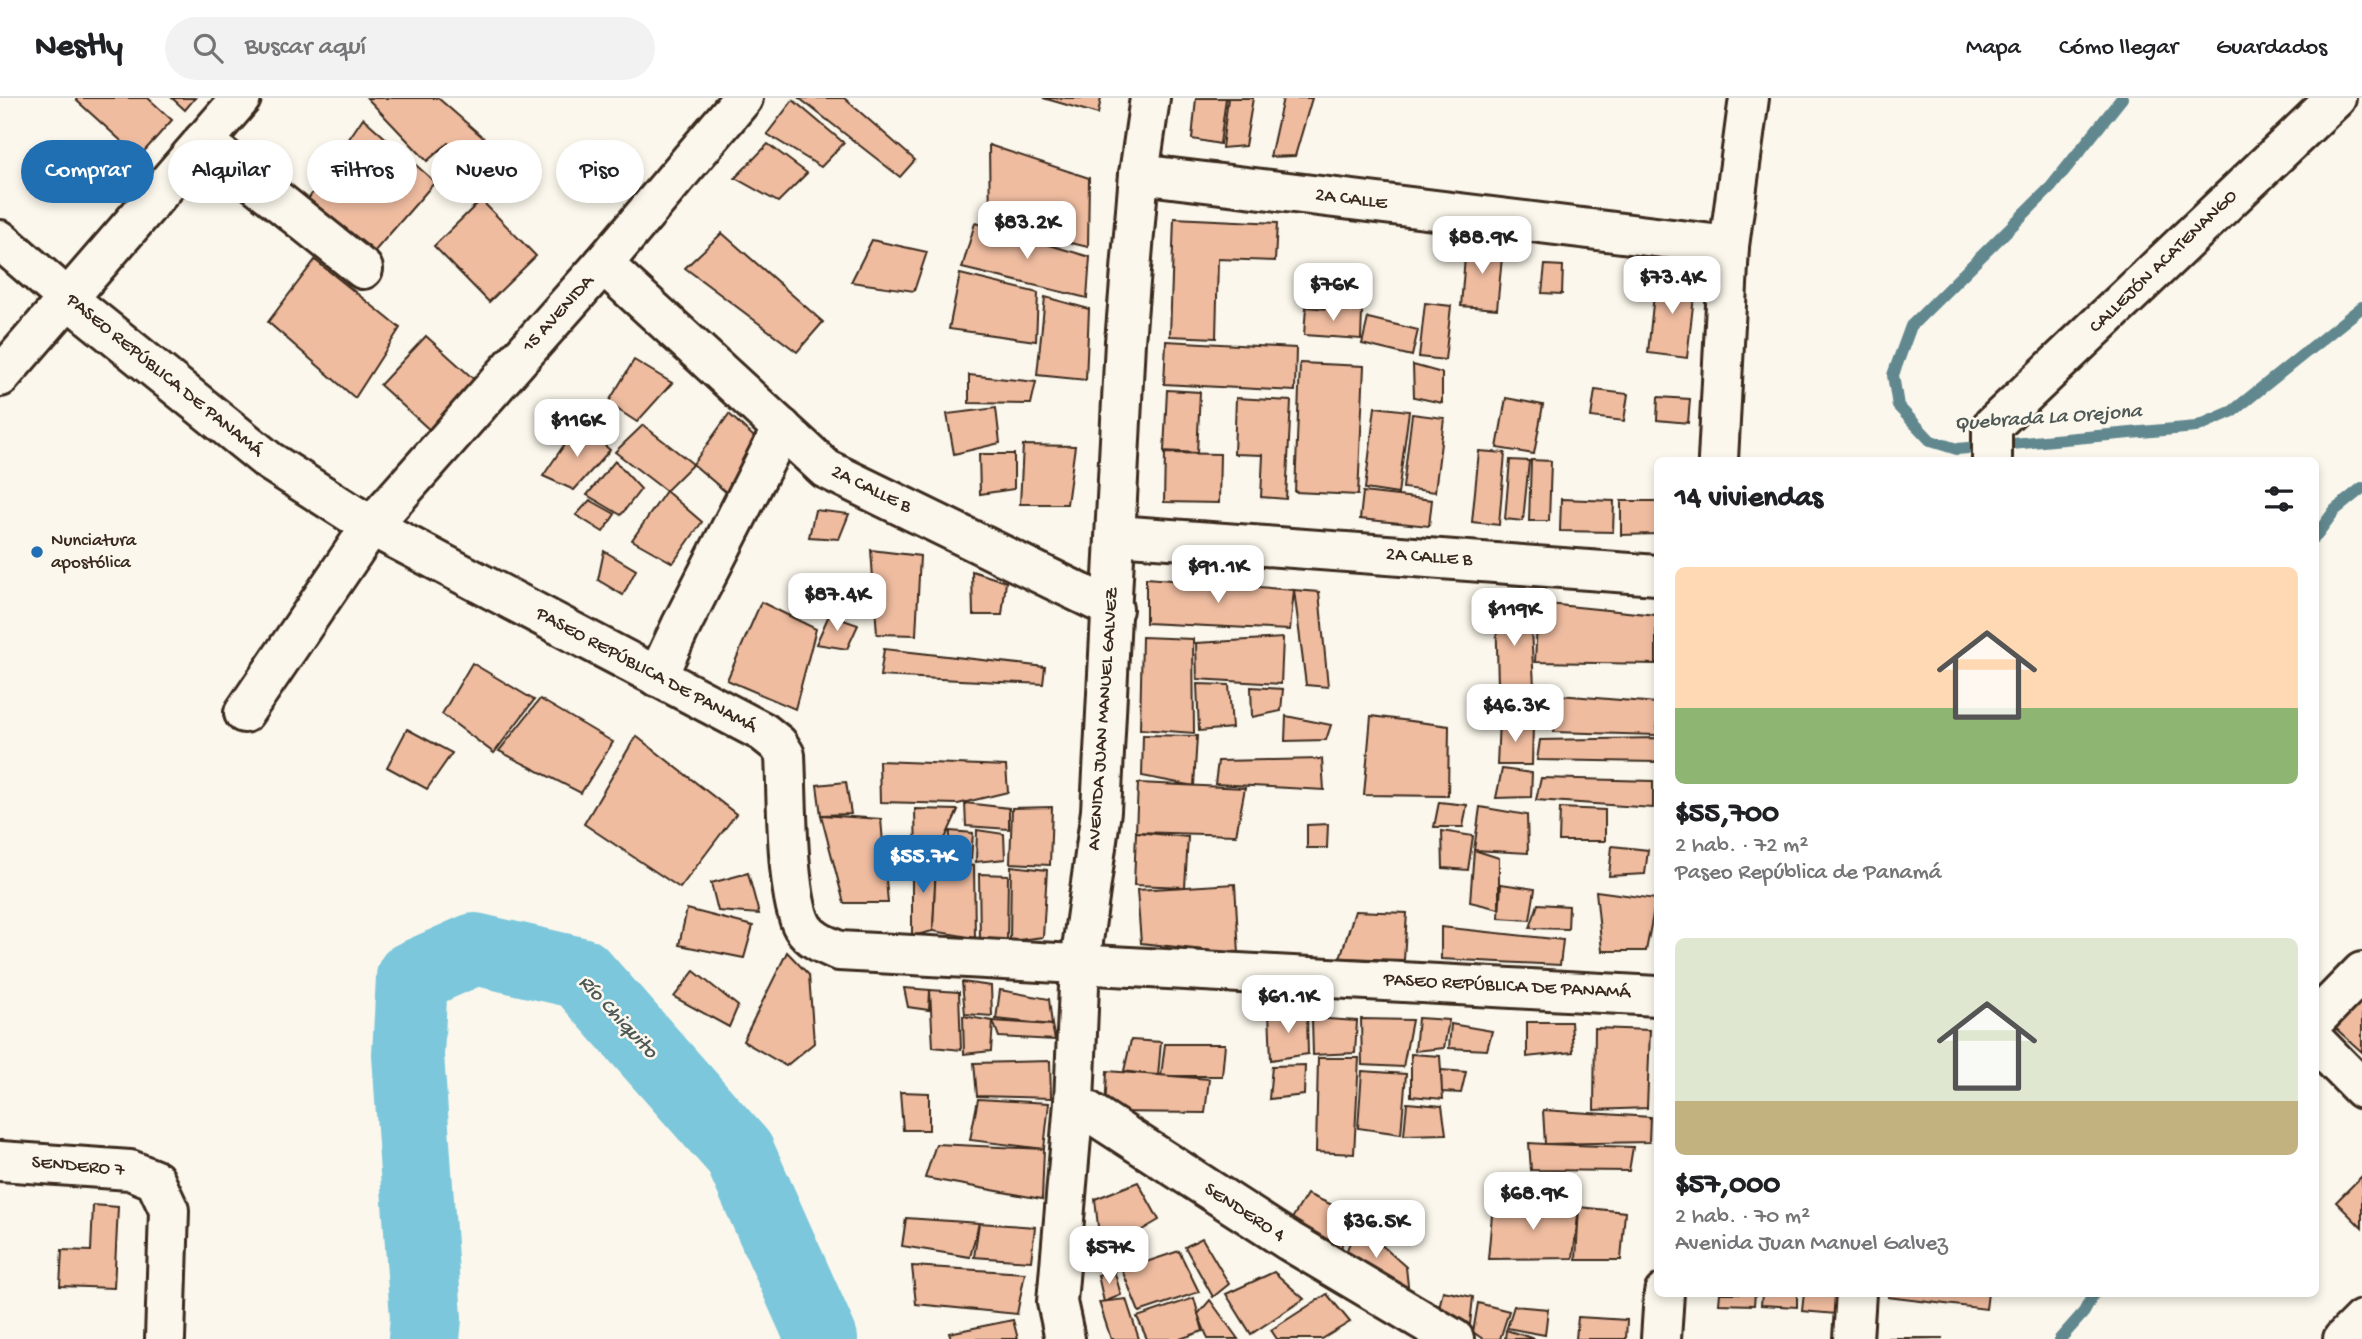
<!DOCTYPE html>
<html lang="es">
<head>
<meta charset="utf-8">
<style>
  :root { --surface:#fff; --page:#f2f2f2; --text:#202124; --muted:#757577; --line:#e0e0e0; --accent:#1f6fb2 }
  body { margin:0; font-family:"Gochi Hand",sans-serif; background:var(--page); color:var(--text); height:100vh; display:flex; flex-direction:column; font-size:26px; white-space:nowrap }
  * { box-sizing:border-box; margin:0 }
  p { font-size:23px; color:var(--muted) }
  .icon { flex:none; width:38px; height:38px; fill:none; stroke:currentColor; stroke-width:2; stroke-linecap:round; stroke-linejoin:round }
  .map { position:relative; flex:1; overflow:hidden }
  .details { position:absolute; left:1654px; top:359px; width:665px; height:840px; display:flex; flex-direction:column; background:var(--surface); border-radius:10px; box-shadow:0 4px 10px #0003 }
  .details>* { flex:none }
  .guide { position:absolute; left:21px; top:42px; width:665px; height:63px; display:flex; gap:14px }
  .price { position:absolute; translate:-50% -60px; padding:0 16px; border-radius:14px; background:#fff; color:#222; font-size:23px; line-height:46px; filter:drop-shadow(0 2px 4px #0008) }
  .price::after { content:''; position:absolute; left:50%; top:42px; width:21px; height:16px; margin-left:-10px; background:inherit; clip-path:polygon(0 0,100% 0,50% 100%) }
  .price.active { background:var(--accent); color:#fff }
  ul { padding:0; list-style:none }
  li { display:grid; align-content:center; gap:14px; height:371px; padding:0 21px }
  li span { display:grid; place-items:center; height:217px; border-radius:10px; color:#555 }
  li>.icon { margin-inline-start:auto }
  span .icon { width:126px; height:126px; fill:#fffc; stroke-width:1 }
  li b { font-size:30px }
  h2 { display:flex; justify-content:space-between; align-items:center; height:84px; padding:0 21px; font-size:30px }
  .pill { padding:0 24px; border-radius:32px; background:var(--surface); box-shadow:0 4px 10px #0003; font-size:24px; line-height:63px }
  .pill.active { background:var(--accent); color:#fff }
  header { display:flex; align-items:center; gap:42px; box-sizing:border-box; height:98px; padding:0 35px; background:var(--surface); border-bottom:2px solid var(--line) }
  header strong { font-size:33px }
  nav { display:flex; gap:38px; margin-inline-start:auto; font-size:24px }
  .search { width:490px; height:63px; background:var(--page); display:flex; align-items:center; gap:18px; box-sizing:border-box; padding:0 24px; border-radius:38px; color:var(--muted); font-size:26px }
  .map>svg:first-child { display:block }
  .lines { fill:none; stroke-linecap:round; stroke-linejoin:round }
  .stream { stroke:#62888f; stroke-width:12 }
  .river { stroke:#7cc7db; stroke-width:72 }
  .building { fill:#efbca0; stroke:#3b2a1e; stroke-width:2 }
  .minor-casing { stroke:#3b2a1e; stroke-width:44 }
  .minor { stroke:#fbf7ec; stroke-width:38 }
  .poi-dot { fill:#1f6fb2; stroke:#fbf7ec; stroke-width:2.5 }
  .labels { text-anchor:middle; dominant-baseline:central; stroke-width:5; stroke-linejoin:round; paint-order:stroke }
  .street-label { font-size:19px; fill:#3b2a1e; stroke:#fbf7ec }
  .poi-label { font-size:19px; fill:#3b2a1e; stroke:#fbf7ec; text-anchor:start }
  .water-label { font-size:21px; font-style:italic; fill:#4e5957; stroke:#fbf7ec }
</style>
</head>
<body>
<header>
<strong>Nestly</strong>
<div class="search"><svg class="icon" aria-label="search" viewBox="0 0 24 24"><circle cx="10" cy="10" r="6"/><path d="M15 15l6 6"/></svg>Buscar aquí</div>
<nav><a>Mapa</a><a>Cómo llegar</a><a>Guardados</a></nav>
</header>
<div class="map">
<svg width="2362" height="1241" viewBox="0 0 2362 1241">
  <rect width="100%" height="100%" fill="#fbf7ec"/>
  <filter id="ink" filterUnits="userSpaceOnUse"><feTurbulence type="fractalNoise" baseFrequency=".0143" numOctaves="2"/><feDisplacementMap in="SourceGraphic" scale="14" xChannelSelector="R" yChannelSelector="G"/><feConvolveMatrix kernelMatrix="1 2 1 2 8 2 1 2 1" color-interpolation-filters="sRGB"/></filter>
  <g filter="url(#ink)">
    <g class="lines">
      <!-- stream -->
      <g class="stream">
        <polyline points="2122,0 2051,89 1911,228 1893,277 1898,308 1931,343 1957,351 2196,329 2233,313 2362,209"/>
        <polyline points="2315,439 2335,412 2362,390"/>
        <polyline points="2060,1241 2084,1214 2094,1195"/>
      </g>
      <!-- river -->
      <polyline class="river" points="424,1241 426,1220 408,957 412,879 475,851 580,875 739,1055 822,1241"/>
    </g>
    <!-- building -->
    <g class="building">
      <polygon points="77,0 148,0 172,22 139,59 76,2"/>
      <polygon points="172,0 195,0 185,12"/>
      <polygon points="367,0 438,0 502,56 482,72 448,45 427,63"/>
      <polygon points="799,0 844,0 915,62 900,79"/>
      <polygon points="1043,0 1101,0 1098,16"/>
      <polygon points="1196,0 1226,0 1220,46 1192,41"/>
      <polygon points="1228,0 1253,0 1245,48 1222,50"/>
      <polygon points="1283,0 1312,0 1295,58 1270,59"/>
      <polygon points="793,2 844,45 821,69 767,36"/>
      <polygon points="363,20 435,84 367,162 305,106"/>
      <polygon points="768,46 807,75 778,104 735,80"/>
      <polygon points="989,47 1089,80 1088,149 990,126"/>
      <polygon points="481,102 536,158 489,204 434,148"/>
      <polygon points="1174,120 1277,125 1275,163 1218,161 1216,240 1170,238"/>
      <polygon points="975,125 1090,159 1087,200 962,170"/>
      <polygon points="722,135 823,224 797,254 685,170"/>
      <polygon points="872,142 927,154 914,193 851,184"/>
      <polygon points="1466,146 1503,149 1497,211 1461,208"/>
      <polygon points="315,162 400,230 355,300 268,224"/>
      <polygon points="1545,167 1563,168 1562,196 1542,195"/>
      <polygon points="960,176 1038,195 1036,243 949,231"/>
      <polygon points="1656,176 1696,181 1687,260 1648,255"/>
      <polygon points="1045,199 1089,211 1086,282 1037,277"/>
      <polygon points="1425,205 1451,208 1445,262 1419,259"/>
      <polygon points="1306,209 1362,214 1361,241 1304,237"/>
      <polygon points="1368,220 1418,232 1412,258 1362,246"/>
      <polygon points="426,238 477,284 432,334 380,287"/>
      <polygon points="1166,243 1296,250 1295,293 1164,286"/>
      <polygon points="634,262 672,285 637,324 608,305"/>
      <polygon points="1300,265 1364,268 1358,397 1295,394"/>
      <polygon points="1413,267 1442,275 1442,305 1414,299"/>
      <polygon points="969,277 1036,284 1031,306 969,305"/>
      <polygon points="1167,292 1200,294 1197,355 1164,353"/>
      <polygon points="1595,292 1628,296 1624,323 1591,319"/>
      <polygon points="1658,299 1690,301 1688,325 1657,322"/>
      <polygon points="1236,300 1291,303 1286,401 1261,399 1263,357 1234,356"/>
      <polygon points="1506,300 1543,307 1534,356 1497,350"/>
      <polygon points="1375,309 1409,313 1398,396 1365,391"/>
      <polygon points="996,310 1000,345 954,356 947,316"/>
      <polygon points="729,316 764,348 727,395 693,366"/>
      <polygon points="1412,316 1444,320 1435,394 1403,390"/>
      <polygon points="579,325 610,352 574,392 543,378"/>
      <polygon points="643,327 693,366 666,393 615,354"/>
      <polygon points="1023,347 1075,348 1067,406 1020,406"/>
      <polygon points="1479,353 1505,355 1499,427 1472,424"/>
      <polygon points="1165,355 1220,356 1219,405 1164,404"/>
      <polygon points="979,356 1014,356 1014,391 980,396"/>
      <polygon points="1510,362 1529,363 1523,423 1505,421"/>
      <polygon points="1531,362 1551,363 1549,423 1529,423"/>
      <polygon points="615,363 641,391 621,417 587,397"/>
      <polygon points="666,393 702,424 673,465 632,442"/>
      <polygon points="1363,394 1432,402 1429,428 1360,421"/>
      <polygon points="1561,401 1614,403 1613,434 1560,433"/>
      <polygon points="590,402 615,416 603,434 576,417"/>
      <polygon points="1621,403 1657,403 1657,436 1621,437"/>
      <polygon points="815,412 849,416 839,441 809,439"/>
      <polygon points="871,452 920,458 916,537 877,536"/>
      <polygon points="604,453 636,472 623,497 598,482"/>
      <polygon points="972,473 1006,484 1002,517 973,517"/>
      <polygon points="1146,480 1294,492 1290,532 1146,525"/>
      <polygon points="1294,492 1319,494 1328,589 1306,587"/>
      <polygon points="761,504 816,531 795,611 727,582"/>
      <polygon points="1538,505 1656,517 1656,566 1535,564"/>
      <polygon points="1496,510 1530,512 1534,588 1498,587"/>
      <polygon points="829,517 858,527 847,551 816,546"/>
      <polygon points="1142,539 1193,541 1194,635 1140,631"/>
      <polygon points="1283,540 1281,586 1197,581 1196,545"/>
      <polygon points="884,551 1045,569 1043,586 880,578"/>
      <polygon points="472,565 534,602 494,655 442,616"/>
      <polygon points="1197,586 1229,587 1232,630 1199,633"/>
      <polygon points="1251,589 1283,591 1281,613 1252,619"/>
      <polygon points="1501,596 1535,601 1533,622 1502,620"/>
      <polygon points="1559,597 1657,605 1657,637 1554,634"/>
      <polygon points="540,601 613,644 581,695 499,653"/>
      <polygon points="1286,618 1331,627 1326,642 1285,643"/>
      <polygon points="1371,618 1449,628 1448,698 1364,697"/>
      <polygon points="1499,622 1533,626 1532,667 1497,667"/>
      <polygon points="407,631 452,655 427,691 387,669"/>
      <polygon points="1143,637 1197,638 1194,688 1142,678"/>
      <polygon points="636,638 736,716 680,790 584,726"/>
      <polygon points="1657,640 1657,664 1537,662 1540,642"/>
      <polygon points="1322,661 1324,692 1215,686 1218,663"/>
      <polygon points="879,663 1006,668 1008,694 958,706 880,704"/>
      <polygon points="1502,671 1532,675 1531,699 1496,700"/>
      <polygon points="1541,680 1653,683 1653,710 1536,702"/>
      <polygon points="846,684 851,716 821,717 817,687"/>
      <polygon points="1138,685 1245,690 1236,737 1136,734"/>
      <polygon points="1439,704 1467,707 1463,729 1434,729"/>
      <polygon points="965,705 1009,710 1009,731 966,728"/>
      <polygon points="1052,709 1050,767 1010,765 1012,710"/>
      <polygon points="1480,709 1527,717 1528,755 1474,752"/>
      <polygon points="1560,710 1605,712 1605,743 1559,743"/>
      <polygon points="915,711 958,712 938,756 916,760"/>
      <polygon points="821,717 881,721 888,805 844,805"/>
      <polygon points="1328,726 1327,750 1307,750 1307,727"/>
      <polygon points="977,732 1004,736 1005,761 976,764"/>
      <polygon points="950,733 973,735 971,761 949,760"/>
      <polygon points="1442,733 1473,738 1468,772 1443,770"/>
      <polygon points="1136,734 1188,739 1185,789 1134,787"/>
      <polygon points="1612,748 1648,752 1645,776 1609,778"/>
      <polygon points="1474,752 1499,760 1499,811 1470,804"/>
      <polygon points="912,759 935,761 936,764 933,833 912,838"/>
      <polygon points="936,764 974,768 975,840 933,833"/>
      <polygon points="1011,768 1047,772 1043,839 1010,843"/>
      <polygon points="748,775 759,816 718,813 711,785"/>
      <polygon points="979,776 1008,777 1007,844 980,842"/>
      <polygon points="1235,786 1239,856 1141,845 1137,792"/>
      <polygon points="1501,786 1535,791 1530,822 1499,820"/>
      <polygon points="1596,793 1656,801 1646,853 1602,853"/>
      <polygon points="1538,806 1569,808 1568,831 1530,830"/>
      <polygon points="687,811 753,828 744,860 679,847"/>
      <polygon points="1355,813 1407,815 1404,862 1340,860"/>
      <polygon points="1441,829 1563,842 1560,867 1441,861"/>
      <polygon points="787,854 809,877 814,945 786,968 743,943"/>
      <polygon points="694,873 738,908 729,929 674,899"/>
      <polygon points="962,884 991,888 992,918 965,916"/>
      <polygon points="904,890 930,892 929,912 908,909"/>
      <polygon points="2362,891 2362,954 2322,918"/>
      <polygon points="930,892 959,894 961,952 933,949"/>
      <polygon points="1000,892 1049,901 1052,927 996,921"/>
      <polygon points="1269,914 1307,917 1308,956 1271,962"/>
      <polygon points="963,918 993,923 991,953 964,956"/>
      <polygon points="1312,920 1357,923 1355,955 1313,957"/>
      <polygon points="1418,920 1449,922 1444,950 1415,953"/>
      <polygon points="1361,921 1412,922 1403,969 1362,967"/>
      <polygon points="993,923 1052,927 1055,942 999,939"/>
      <polygon points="1527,924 1571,924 1573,954 1527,959"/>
      <polygon points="1451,926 1492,933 1487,952 1449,950"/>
      <polygon points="1595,930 1650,932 1647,1010 1594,1012"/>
      <polygon points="1131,942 1161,944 1158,978 1124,973"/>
      <polygon points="1165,946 1225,946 1222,978 1161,978"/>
      <polygon points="1411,956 1440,958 1443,1001 1411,998"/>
      <polygon points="1318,960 1359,960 1354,1056 1316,1054"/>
      <polygon points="1050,963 1051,1000 977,998 974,965"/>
      <polygon points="1305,967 1304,997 1269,1001 1272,968"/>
      <polygon points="1441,972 1466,974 1461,995 1442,994"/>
      <polygon points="1107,973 1209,981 1205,1015 1105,1014"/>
      <polygon points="1362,973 1406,976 1401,1036 1358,1030"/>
      <polygon points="900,994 929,995 929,1032 903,1032"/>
      <polygon points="978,1001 1049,1005 1044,1051 970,1042"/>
      <polygon points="1407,1005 1442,1008 1446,1036 1404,1037"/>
      <polygon points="1543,1012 1650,1019 1649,1044 1545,1046"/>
      <polygon points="1529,1045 1545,1046 1633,1049 1629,1073 1531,1072"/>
      <polygon points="936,1046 1044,1051 1042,1101 925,1080"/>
      <polygon points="2362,1078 2362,1130 2336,1104"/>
      <polygon points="1138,1084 1159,1122 1101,1156 1095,1101"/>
      <polygon points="1307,1096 1344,1112 1341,1160 1285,1132"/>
      <polygon points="1493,1106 1579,1109 1573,1160 1488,1161"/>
      <polygon points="93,1107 118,1109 114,1190 60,1188 62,1152 91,1153"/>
      <polygon points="1579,1109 1625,1114 1621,1162 1576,1162"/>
      <polygon points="906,1120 979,1125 970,1159 902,1148"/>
      <polygon points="979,1125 1035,1129 1031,1163 974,1159"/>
      <polygon points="1357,1125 1406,1169 1409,1197 1343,1163"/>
      <polygon points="1202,1140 1229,1186 1213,1199 1185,1149"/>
      <polygon points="1179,1153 1199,1194 1139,1214 1122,1172"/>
      <polygon points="912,1168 1025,1175 1017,1216 916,1206"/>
      <polygon points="1114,1172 1121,1197 1104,1204 1098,1177"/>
      <polygon points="1274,1174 1304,1201 1251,1236 1226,1196"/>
      <polygon points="1443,1193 1473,1199 1470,1227 1437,1218"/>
      <polygon points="1720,1195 1755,1195 1754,1207 1719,1206"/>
      <polygon points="1762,1195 1797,1195 1797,1209 1761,1207"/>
      <polygon points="1804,1195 1838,1195 1836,1216 1802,1213"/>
      <polygon points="1888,1195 1988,1195 1986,1211 1888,1199"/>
      <polygon points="1327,1196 1350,1224 1322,1241 1277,1241 1271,1232"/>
      <polygon points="1194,1200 1203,1233 1180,1241 1147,1241 1137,1219"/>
      <polygon points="1126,1201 1139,1241 1111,1241 1099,1204"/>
      <polygon points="1210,1202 1238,1241 1208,1241 1198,1216"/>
      <polygon points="1478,1205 1509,1213 1500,1241 1483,1241 1473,1234"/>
      <polygon points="1514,1208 1548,1211 1545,1237 1507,1230"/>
      <polygon points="1578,1219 1627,1222 1626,1241 1576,1241"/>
      <polygon points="1013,1222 1018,1241 951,1241 949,1235"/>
      <polygon points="1506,1232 1535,1241 1505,1241"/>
      <polygon points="1888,1240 1943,1240 1888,1241"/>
    </g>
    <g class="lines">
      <defs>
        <g id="minor">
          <polyline points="203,43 363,171"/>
          <polyline points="1139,76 1729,148"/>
          <path d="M0,142L67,200L269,363L371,428L763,634L778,646L785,657C787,695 786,801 803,829C811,842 825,847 839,853L1657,898"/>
          <polyline points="603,166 826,371 1113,511"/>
          <polyline points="0,279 241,0"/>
          <polyline points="1718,362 1729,148 1749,0"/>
          <polyline points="1992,362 1992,328 2336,0"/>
          <polyline points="1116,437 1657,477"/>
          <polyline points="657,579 681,528 782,330"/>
          <polyline points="244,615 371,428 603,166 743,0"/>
          <polyline points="2315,922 2362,874"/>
          <polyline points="2315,943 2362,991"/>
          <polyline points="1074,1004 1289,1143 1454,1241"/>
          <polyline points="0,1063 130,1072 155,1082 169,1112 165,1241"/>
          <polyline points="1065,1241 1057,1204 1074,1004 1080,865 1101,713 1125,244 1139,76 1150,0"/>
          <polyline points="1661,1241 1664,1195"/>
          <polyline points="1853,1241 1856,1195"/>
          <polyline points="2343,1241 2362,1222"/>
        </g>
      </defs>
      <!-- minor casing -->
      <use href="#minor" class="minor-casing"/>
      <!-- minor -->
      <use href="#minor" class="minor"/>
    </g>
  </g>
  <!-- markers -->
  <circle class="poi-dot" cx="37" cy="454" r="7"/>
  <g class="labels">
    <!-- street labels -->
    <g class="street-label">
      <text transform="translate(1351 102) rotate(7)">2A CALLE</text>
      <text transform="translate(2164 164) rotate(-44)">CALLEJÓN ACATENANGO</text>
      <text transform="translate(559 216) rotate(-48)">15 AVENIDA</text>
      <text transform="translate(164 278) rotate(39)">PASEO REPÚBLICA DE PANAMÁ</text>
      <text transform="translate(871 392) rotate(26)">2A CALLE B</text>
      <text transform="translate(1429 460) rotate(4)">2A CALLE B</text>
      <text transform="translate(646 573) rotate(28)">PASEO REPÚBLICA DE PANAMÁ</text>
      <text transform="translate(1104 621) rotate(-86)">AVENIDA JUAN MANUEL GALVEZ</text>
      <text transform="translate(1507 889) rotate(3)">PASEO REPÚBLICA DE PANAMÁ</text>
      <text transform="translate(78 1069) rotate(5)">SENDERO 7</text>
      <text transform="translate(1244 1115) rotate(33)">SENDERO 4</text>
    </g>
    <!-- poi labels -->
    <g class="poi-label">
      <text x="51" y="443">Nunciatura<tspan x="51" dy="22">apostólica</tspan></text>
    </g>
    <!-- water labels -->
    <g class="water-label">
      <text transform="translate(2048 321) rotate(-4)">Quebrada La Orejona</text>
      <text transform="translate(617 920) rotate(47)">Río Chiquito</text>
    </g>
  </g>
</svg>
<b class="price" style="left:1027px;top:163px">$83.2K</b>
<b class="price" style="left:1482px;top:178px">$88.9K</b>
<b class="price" style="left:1672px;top:218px">$73.4K</b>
<b class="price" style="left:1333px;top:225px">$76K</b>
<b class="price" style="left:577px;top:361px">$116K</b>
<b class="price" style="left:1218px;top:507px">$91.1K</b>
<b class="price" style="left:837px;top:535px">$87.4K</b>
<b class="price" style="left:1514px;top:550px">$119K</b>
<b class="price" style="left:1515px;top:646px">$46.3K</b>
<b class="price active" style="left:923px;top:797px">$55.7K</b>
<b class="price" style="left:1288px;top:937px">$61.1K</b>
<b class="price" style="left:1533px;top:1134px">$68.9K</b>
<b class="price" style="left:1376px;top:1162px">$36.5K</b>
<b class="price" style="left:1109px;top:1188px">$57K</b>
<div class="guide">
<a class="pill active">Comprar</a>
<a class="pill">Alquilar</a>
<a class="pill">Filtros</a>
<a class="pill">Nuevo</a>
<a class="pill">Piso</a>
</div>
<section class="details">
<h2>14 viviendas<svg class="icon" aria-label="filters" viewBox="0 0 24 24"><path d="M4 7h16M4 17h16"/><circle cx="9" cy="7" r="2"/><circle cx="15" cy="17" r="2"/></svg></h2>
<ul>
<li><span style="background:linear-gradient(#ffd9b3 65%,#8fb573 0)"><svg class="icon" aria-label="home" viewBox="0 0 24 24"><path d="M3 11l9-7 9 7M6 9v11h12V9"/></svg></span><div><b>$55,700</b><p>2 hab. · 72 m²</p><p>Paseo República de Panamá</p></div></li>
<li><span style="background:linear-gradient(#dfe7d0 75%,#c2b280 0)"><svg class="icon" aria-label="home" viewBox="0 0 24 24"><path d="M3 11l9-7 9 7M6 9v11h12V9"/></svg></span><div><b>$57,000</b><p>2 hab. · 70 m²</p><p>Avenida Juan Manuel Galvez</p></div></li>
</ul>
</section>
</div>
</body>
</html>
